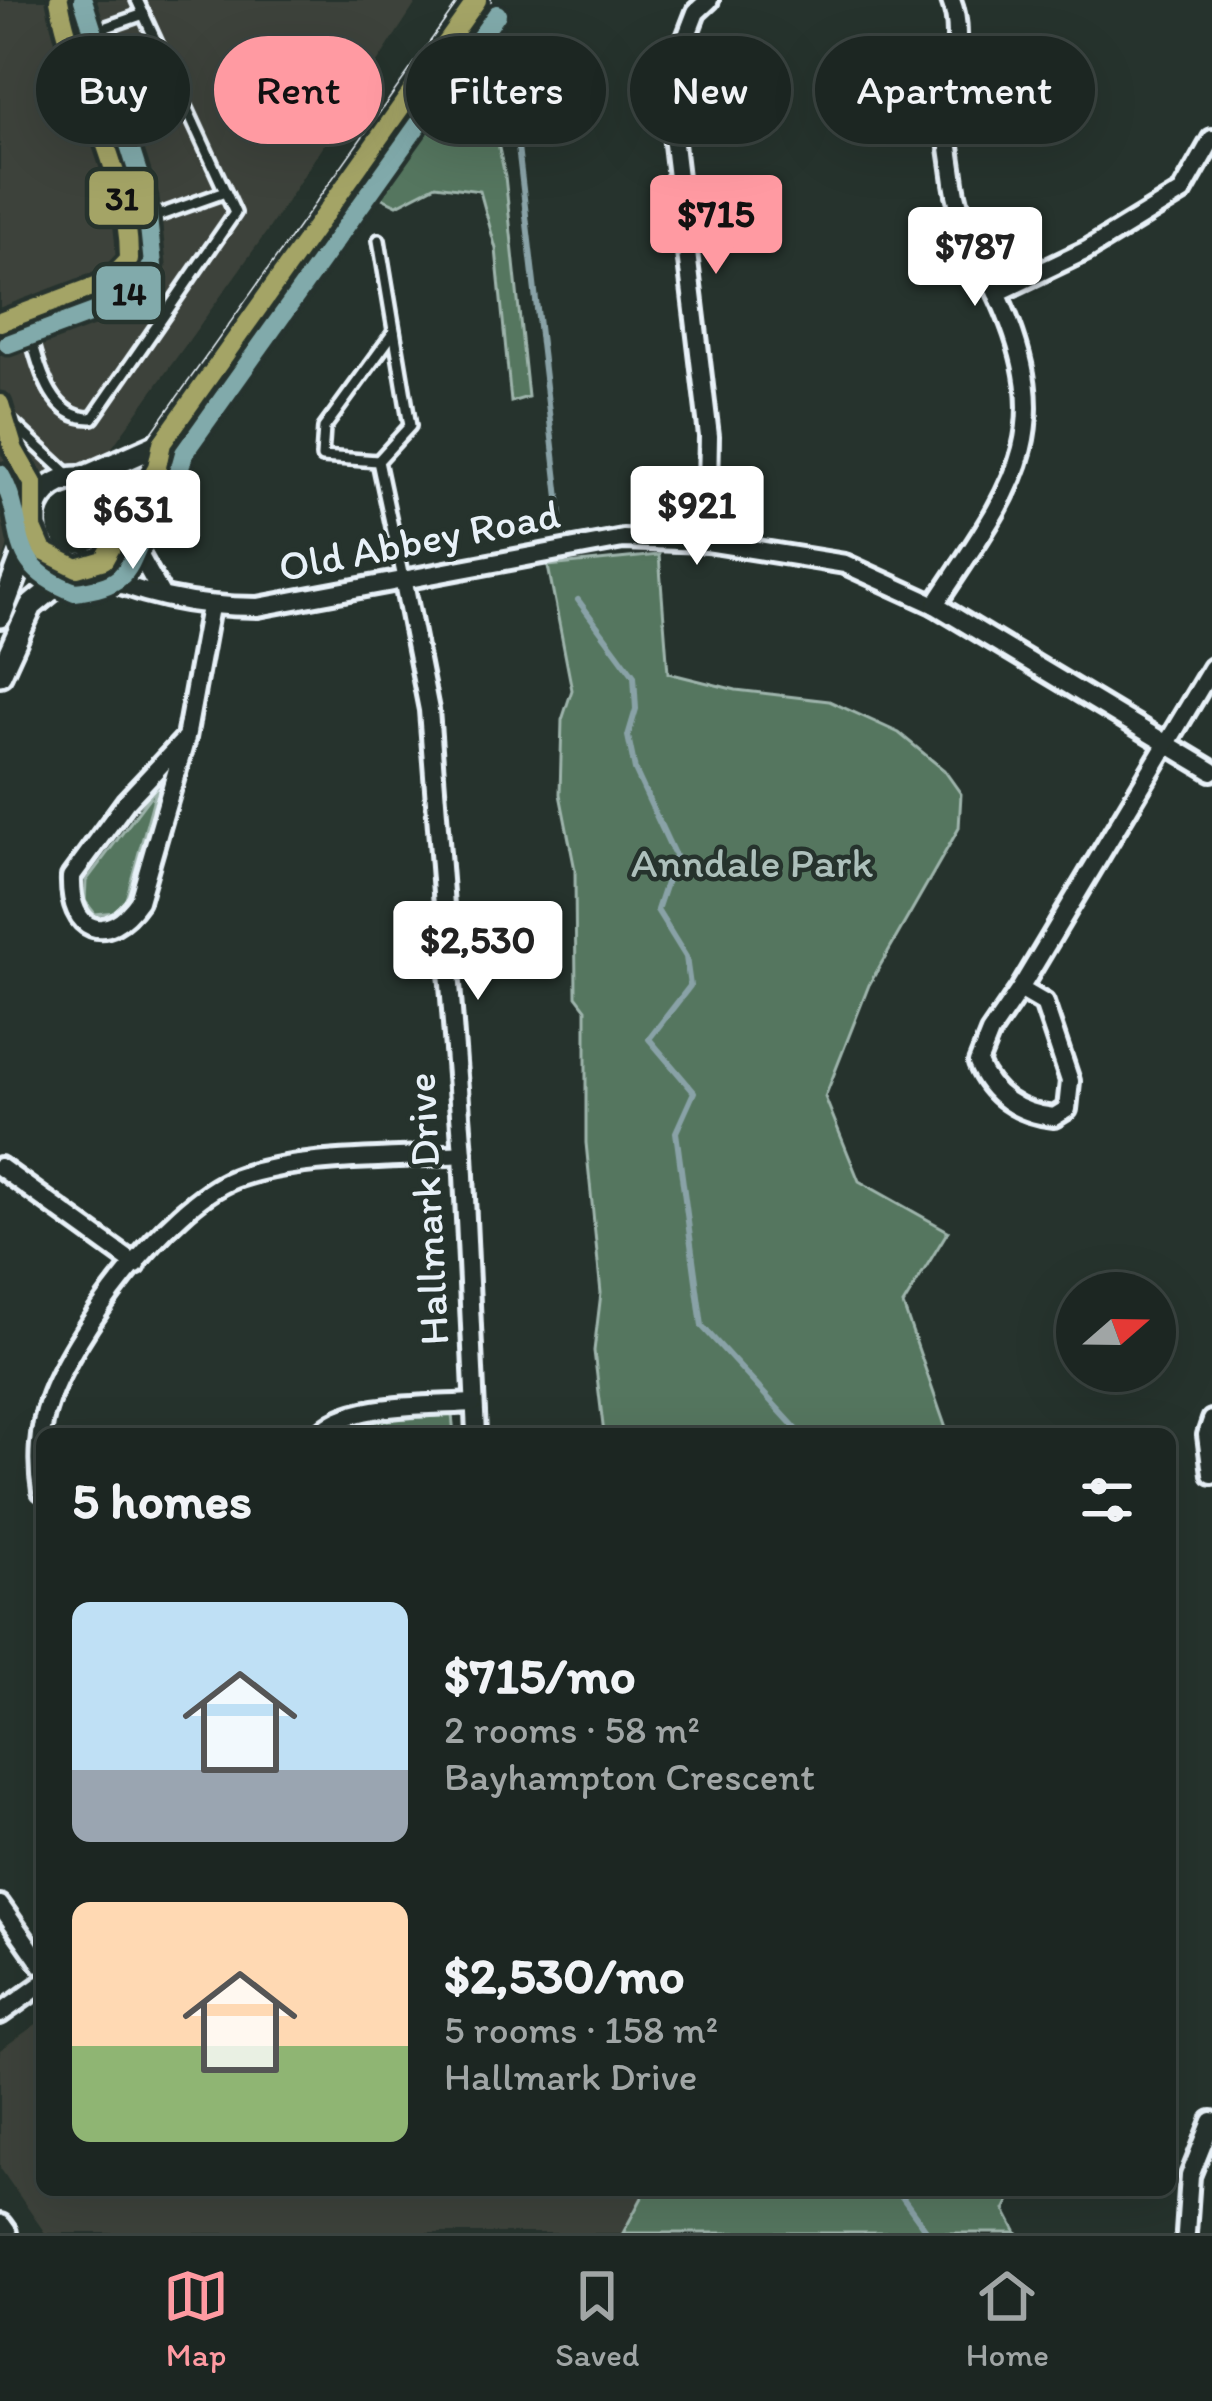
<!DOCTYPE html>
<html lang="en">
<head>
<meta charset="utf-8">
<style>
  :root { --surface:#1c2622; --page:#29322f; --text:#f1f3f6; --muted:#a0a5a5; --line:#3a4340; --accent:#ff9aa2 }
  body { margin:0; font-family:Itim,sans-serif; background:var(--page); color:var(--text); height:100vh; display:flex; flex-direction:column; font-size:45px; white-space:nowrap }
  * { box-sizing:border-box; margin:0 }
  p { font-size:39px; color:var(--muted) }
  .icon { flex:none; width:66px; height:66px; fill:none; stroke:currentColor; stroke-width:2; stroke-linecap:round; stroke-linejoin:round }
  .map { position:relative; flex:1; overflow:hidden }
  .side { position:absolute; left:36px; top:1428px; width:1140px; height:768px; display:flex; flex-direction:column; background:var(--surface); border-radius:18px; box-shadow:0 12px 48px #0002,0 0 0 3px var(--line) }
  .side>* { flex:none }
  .guide { position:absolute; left:36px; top:36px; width:1140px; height:108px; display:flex; gap:24px }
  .needle { width:78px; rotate:70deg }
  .buttons { position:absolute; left:1056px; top:1272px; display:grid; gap:24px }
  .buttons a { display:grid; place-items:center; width:120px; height:120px; border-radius:50%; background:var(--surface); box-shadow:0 12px 48px #0002,0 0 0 3px var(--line); font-size:60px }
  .price { position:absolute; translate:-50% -102px; padding:0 27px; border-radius:12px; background:#fff; color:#222; font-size:39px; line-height:78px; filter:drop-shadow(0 3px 6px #0008) }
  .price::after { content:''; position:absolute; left:50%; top:72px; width:36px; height:27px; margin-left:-18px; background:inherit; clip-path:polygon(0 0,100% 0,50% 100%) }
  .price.active { background:var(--accent); color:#111 }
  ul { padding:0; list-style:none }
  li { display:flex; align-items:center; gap:36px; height:300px; padding:0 36px }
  li span { display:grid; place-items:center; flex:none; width:336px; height:240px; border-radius:18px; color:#555 }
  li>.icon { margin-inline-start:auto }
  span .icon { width:144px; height:144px; fill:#fffc; stroke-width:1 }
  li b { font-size:51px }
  h2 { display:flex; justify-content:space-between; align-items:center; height:144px; padding:0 36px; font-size:51px }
  .tag { padding:0 42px; border-radius:54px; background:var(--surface); box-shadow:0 12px 48px #0002,0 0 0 3px var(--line); font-size:42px; line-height:108px }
  .tag.active { background:var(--accent); color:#111 }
  .dock { display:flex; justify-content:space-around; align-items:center; height:168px; border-top:3px solid var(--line); background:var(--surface); font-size:33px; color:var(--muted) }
  .dock a { display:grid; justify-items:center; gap:6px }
  .dock .active { color:var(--accent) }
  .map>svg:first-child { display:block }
  .built { fill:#3c423a }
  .green { fill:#55765f; stroke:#9eb4ac; stroke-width:3 }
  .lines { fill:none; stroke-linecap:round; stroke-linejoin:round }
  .stream { stroke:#89a2a7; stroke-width:6 }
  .service-casing { stroke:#e8f1f8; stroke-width:18 }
  .minor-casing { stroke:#e8f1f8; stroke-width:26 }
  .tertiary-casing { stroke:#e8f1f8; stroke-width:30 }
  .service { stroke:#26332d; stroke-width:9 }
  .minor { stroke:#26332d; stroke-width:16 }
  .tertiary { stroke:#26332d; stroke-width:21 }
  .bus-1-casing { stroke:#26332d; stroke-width:27 }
  .bus-2-casing { stroke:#26332d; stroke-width:27 }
  .bus-1 { stroke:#a4a466; stroke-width:18 }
  .bus-2 { stroke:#81aaab; stroke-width:18 }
  .labels { text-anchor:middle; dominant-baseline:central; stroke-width:9; stroke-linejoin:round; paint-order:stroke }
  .street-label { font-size:42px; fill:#e8f1f8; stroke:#26332d }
  .park-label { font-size:42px; fill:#adc0bb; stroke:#26332d }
  .line-badge { stroke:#26332d; stroke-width:4.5 }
  .pale-badge-label { font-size:33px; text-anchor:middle; font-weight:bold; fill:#111 }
</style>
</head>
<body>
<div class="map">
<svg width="1212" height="2233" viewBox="0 0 1212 2233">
  <rect width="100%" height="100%" fill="#26332d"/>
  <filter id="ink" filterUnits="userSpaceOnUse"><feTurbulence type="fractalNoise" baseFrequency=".00833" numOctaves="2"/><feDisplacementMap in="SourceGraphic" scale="24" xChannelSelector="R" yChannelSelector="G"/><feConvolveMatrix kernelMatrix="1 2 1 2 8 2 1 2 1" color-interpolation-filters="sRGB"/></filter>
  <g filter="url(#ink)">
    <!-- built -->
    <g class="built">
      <polygon points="0,0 418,0 268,230 98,467 57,466 16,517 0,572"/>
      <polygon points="42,2020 42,2190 674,2190 645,2233 45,2233 0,2168 0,2050"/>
    </g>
    <!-- green -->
    <g class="green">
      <polygon points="460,84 495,130 505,176 528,397 511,402 496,249 480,191 436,185 397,205 380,197"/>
      <polygon points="659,555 668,673 736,690 829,701 899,733 944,770 961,794 959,828 869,985 825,1097 859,1181 948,1231 903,1305 948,1434 604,1434 594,1351 601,1293 586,1143 586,1009 576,996 575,870 560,794 562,720 572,690 548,566"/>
      <polygon points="157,787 125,903 115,912 95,914 85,901 86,881"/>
      <polygon points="452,1415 454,1434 334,1434 353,1422"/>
      <polygon points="646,2190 1015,2190 1005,2210 1017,2233 623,2233"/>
    </g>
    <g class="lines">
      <!-- stream -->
      <g class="stream">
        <polyline points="517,138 561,515"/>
        <polyline points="578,600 634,676 636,709 628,736 635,770 675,856 657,910 686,957 690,986 649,1039 694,1092 676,1132 702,1326 801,1434"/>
        <polyline points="897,2190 928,2233"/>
      </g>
      <defs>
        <g id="service">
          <polyline points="66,41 144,14"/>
          <polyline points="129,226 225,192"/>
          <polyline points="379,240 410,426 378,461 404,583"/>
          <path d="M24,313C37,351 44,420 93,418L235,213L137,0"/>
          <path d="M0,322L109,281L129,260C139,201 66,73 59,0"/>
          <polyline points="0,404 37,503"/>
          <polyline points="5,416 72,478"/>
          <polyline points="378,461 322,457 324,428 394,332"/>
        </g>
        <g id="minor">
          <polyline points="997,293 1087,250 1182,192 1212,139"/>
          <polyline points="123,525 160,592"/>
          <polyline points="707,542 709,436 674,144 671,77 696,12 709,0"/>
          <path d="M84,568C139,596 196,607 258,607L623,539L707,542L845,564L935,605L1212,771"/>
          <polyline points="404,583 429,710 463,1154 476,1434"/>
          <path d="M935,605C1008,493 1061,438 1001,302C983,263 960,226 954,183C952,165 948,146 947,128C946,86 967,40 951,0"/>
          <path d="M186,738L126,802L71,877C69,932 107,947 139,901L186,738L210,607"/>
          <path d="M1020,989L990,1033L978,1063C991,1095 1019,1114 1054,1117L1067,1109L1070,1081L1044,1003L1020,989L1212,668"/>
          <polyline points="0,1167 136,1265"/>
          <polyline points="1212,1420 1207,1435 1212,1474"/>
          <path d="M321,1434C344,1402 435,1406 473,1403"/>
          <path d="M42,1491C37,1462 39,1429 49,1401C72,1334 168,1205 234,1179C298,1155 394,1159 463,1154"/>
          <polyline points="0,1905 42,1965"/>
          <polyline points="0,2014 42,1984"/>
          <polyline points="1186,2233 1190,2176 1212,2121"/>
        </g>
        <g id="tertiary">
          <polyline points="83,478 162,443"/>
          <circle cx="78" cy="523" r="45"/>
          <polyline points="123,519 157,467 162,443 477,0"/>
          <polyline points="0,616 33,528"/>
          <polyline points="0,674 31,606 77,568"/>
          <polyline points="0,2226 5,2233"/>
        </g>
      </defs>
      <!-- service casing -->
      <use href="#service" class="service-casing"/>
      <!-- minor casing -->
      <use href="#minor" class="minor-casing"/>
      <!-- tertiary casing -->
      <use href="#tertiary" class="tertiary-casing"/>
      <!-- service -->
      <use href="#service" class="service"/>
      <!-- minor -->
      <use href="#minor" class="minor"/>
      <!-- tertiary -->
      <use href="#tertiary" class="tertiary"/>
      <defs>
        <g id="bus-1">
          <path d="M0,322L109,281L129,260C130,170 75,88 59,0"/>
          <polyline points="0,404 14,450 33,483 33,528 43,551 77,568 104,560 157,467 162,443 477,0"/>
        </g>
        <g id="bus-2">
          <polyline points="8,344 121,302 153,265 146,198 83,0"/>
          <path d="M0,474C31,528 0,564 75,592C129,586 127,570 146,528C158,501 178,484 184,453L497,14"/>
        </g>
      </defs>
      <!-- bus-1 casing -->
      <use href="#bus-1" class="bus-1-casing"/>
      <!-- bus-2 casing -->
      <use href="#bus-2" class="bus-2-casing"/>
      <!-- bus-1 -->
      <use href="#bus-1" class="bus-1"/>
      <!-- bus-2 -->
      <use href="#bus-2" class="bus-2"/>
    </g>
  </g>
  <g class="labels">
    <!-- street labels -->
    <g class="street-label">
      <text transform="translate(419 540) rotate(-11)">Old Abbey Road</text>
      <text transform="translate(427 1209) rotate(-93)">Hallmark Drive</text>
    </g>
    <!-- park labels -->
    <g class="park-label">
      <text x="752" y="862">Anndale Park</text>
    </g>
  </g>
  <g class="line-badge">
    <rect x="87" y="169" width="69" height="58" rx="12" fill="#a4a466"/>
    <rect x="94" y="264" width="69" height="58" rx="12" fill="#81aaab"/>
  </g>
  <g class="pale-badge-label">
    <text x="122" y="210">31</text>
    <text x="129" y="305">14</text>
  </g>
</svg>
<div class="buttons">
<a><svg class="needle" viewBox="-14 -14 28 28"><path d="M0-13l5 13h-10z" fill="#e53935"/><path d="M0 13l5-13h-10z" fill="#a0a5a5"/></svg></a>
</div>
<b class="price active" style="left:716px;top:277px">$715</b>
<b class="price" style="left:975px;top:309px">$787</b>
<b class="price" style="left:697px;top:568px">$921</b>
<b class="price" style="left:133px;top:572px">$631</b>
<b class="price" style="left:478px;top:1003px">$2,530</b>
<div class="guide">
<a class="tag">Buy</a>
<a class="tag active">Rent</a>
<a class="tag">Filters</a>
<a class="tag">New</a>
<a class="tag">Apartment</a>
</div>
<section class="side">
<h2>5 homes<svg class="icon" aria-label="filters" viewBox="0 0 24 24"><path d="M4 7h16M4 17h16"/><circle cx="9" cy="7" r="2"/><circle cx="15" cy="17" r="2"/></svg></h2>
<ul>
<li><span style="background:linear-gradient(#bfe0f5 70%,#9aa5b1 0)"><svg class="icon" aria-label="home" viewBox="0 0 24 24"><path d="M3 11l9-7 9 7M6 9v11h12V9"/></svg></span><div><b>$715/mo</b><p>2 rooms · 58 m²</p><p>Bayhampton Crescent</p></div></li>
<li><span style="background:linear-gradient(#ffd9b3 60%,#8fb573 0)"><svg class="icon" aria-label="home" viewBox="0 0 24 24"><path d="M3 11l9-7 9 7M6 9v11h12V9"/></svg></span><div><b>$2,530/mo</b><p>5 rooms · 158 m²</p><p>Hallmark Drive</p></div></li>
</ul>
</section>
</div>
<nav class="dock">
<a class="active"><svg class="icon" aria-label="map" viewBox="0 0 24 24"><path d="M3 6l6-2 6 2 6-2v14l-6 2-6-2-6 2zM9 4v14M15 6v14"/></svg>Map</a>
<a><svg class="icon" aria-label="saved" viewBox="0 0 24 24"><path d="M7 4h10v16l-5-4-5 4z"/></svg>Saved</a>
<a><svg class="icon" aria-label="home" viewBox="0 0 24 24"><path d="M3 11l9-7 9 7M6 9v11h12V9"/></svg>Home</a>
</nav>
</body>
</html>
